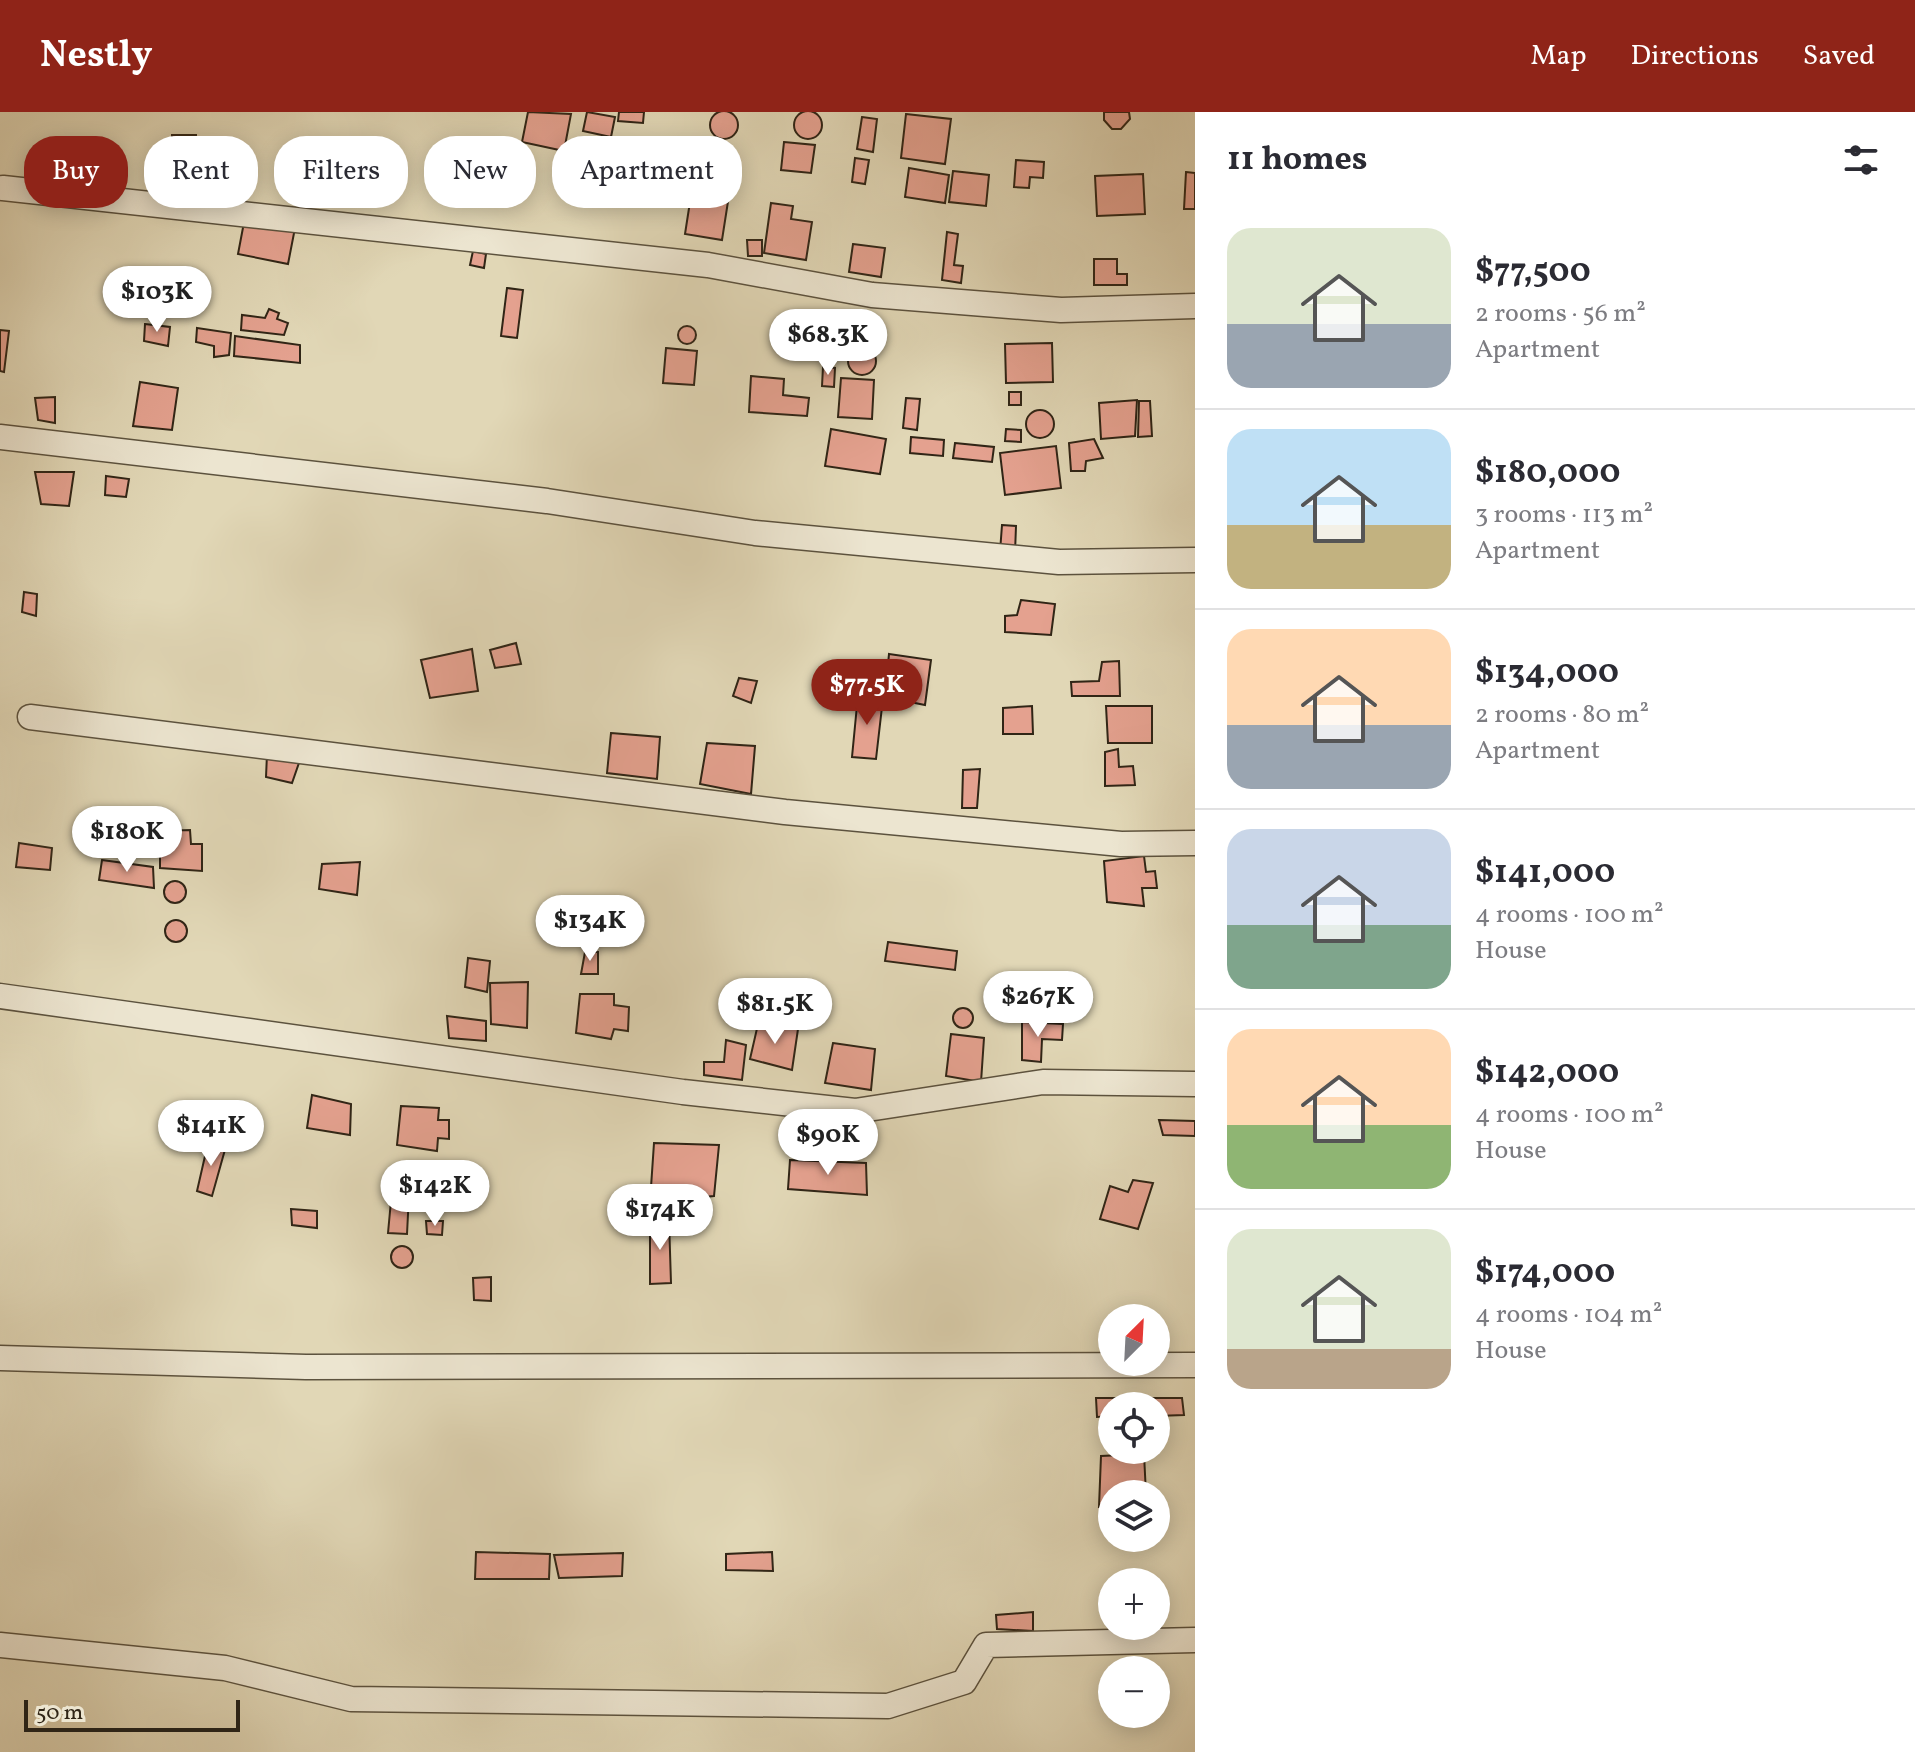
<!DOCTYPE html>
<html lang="en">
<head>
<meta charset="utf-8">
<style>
  :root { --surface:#fff; --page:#f2f2f3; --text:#2b2b33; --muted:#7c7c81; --line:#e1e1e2; --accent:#8f2418 }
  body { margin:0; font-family:Vollkorn,serif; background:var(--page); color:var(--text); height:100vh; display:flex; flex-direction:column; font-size:30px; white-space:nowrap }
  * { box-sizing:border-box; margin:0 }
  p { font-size:26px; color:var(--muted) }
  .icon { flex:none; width:44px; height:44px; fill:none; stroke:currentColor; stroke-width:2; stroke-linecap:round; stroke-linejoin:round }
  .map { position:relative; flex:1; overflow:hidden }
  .sheet { display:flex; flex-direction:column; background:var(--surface); width:720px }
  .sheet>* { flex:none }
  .guide { position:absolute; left:24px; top:24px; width:760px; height:72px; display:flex; gap:16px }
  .needle { width:52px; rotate:24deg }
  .buttons { position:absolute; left:1098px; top:1192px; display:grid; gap:16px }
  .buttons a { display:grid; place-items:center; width:72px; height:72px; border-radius:50%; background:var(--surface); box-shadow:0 4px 20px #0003; font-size:40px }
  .scale { position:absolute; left:24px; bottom:20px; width:216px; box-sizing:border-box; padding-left:8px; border:4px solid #302516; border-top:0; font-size:22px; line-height:28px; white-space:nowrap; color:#302516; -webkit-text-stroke:6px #ece5d0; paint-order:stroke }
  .price { position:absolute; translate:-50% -68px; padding:0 18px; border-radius:28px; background:#fff; color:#222; font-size:26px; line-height:52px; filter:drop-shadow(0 2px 4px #0008) }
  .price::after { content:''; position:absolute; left:50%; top:48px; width:24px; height:18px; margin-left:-12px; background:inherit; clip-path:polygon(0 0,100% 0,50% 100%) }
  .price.on { background:var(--accent); color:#fff }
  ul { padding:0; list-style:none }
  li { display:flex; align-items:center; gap:24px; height:200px; padding:0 32px }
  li+li { border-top:2px solid var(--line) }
  li span { display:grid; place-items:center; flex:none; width:224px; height:160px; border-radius:24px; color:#555 }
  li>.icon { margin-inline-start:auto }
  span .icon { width:96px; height:96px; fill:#fffc; stroke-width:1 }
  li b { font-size:34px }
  h2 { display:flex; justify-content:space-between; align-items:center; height:96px; padding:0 32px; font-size:34px }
  .tag { padding:0 28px; border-radius:32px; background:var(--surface); box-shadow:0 4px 20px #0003; font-size:28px; line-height:72px }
  .tag.on { background:var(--accent); color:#fff }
  header { display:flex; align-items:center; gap:48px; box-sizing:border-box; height:112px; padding:0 40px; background:var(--accent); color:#fff }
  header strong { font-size:38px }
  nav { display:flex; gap:44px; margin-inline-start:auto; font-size:28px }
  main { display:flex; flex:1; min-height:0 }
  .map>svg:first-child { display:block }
  .building { fill:#e4a18f; stroke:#302516; stroke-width:2 }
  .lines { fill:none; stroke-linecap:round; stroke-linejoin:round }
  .minor-casing { stroke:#5c523e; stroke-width:27 }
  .minor { stroke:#ece5d0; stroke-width:24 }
</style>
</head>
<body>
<header>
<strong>Nestly</strong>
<nav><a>Map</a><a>Directions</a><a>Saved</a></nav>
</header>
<main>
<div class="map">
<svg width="1195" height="1640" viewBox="0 0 1195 1640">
  <rect width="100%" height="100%" fill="#e1d7b6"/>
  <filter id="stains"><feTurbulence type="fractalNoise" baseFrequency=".0025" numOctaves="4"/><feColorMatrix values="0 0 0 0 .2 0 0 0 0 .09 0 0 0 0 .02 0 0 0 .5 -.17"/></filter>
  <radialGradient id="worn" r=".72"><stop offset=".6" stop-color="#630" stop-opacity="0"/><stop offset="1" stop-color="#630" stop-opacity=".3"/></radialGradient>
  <!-- building -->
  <g class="building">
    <circle cx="724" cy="13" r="14"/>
    <circle cx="808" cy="13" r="14"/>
    <polygon points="528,0 571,2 564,39 522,30"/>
    <polygon points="587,0 615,5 611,25 583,19"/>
    <polygon points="619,0 644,0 643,11 618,9"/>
    <polygon points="1104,0 1129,0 1130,7 1121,17 1112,17 1104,8"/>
    <polygon points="906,2 951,7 945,52 901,46"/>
    <polygon points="862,5 877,7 873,40 857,37"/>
    <polygon points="172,23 196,23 195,45 203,49 203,67 171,66"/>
    <polygon points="784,30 815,33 811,61 781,58"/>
    <polygon points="855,46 869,48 865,72 852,70"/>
    <polygon points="1016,48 1044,50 1043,66 1030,65 1029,76 1014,75"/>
    <polygon points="909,56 949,63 945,91 905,85"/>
    <polygon points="953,59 989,63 986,94 949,90"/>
    <polygon points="1186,60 1195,61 1195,97 1184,97"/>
    <polygon points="1143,62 1145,102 1097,104 1095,64"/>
    <polygon points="692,77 729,83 722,128 685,122"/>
    <polygon points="771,91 793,94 791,107 812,110 806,148 764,141"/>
    <polygon points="245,105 295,116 288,152 238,142"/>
    <polygon points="947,120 958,122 954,153 963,154 961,171 942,168"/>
    <polygon points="747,128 762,128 762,144 748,144"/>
    <polygon points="853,132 885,136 881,165 849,160"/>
    <polygon points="473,139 486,142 484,156 470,153"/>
    <polygon points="1094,147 1117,147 1117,162 1127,162 1127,173 1094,173"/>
    <polygon points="507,176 523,178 517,226 501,224"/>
    <polygon points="269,197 279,201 277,207 288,211 284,223 241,218 242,203 265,206"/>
    <polygon points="145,212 170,215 168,234 144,229"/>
    <circle cx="687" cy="223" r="9"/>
    <polygon points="197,216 231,221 229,243 214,245 214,234 196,230"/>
    <polygon points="0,218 9,219 4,260 0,259"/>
    <polygon points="235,224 300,233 300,251 234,244"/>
    <polygon points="1052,231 1053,270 1006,271 1005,232"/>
    <circle cx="862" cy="249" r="14"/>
    <polygon points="666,236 697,239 694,273 663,271"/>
    <polygon points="823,255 835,256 834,275 822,274"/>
    <polygon points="751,264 784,267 783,283 809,286 807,304 749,300"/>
    <polygon points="841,266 874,268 872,307 838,305"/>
    <polygon points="140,270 178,276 172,318 133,314"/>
    <rect x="1009" y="280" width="12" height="13"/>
    <polygon points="55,285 55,311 38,308 35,286"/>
    <polygon points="906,286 920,287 917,318 903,316"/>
    <polygon points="1137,288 1135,324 1101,327 1099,291"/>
    <polygon points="1139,289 1150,289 1152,324 1138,325"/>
    <circle cx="1040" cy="312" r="14"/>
    <polygon points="831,317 886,327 880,362 825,354"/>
    <polygon points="1006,317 1021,318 1021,330 1005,329"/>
    <polygon points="911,325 944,328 943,344 910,341"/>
    <polygon points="1094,327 1103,346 1086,349 1085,359 1071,359 1069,331"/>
    <polygon points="955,331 994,335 992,350 953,346"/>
    <polygon points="1056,334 1061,376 1005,383 1000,341"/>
    <polygon points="35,360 74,360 69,394 41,392"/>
    <polygon points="106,364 129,367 126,385 105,383"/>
    <polygon points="1002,413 1016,414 1015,441 1000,440"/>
    <polygon points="24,480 37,482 36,504 22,500"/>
    <polygon points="1021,488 1055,492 1051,523 1005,520 1005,504 1017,503"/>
    <polygon points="516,531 521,552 495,556 490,538"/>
    <polygon points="472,537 478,579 430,586 421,548"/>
    <polygon points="889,542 931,548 925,593 885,585"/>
    <polygon points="1119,549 1120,584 1072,584 1071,570 1099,569 1102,550"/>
    <polygon points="739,566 757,569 751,591 733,584"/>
    <polygon points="858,583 883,586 876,647 852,645"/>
    <polygon points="1032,594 1033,622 1003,622 1003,596"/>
    <polygon points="1106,594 1152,594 1152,631 1108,631"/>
    <polygon points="611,621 660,625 657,667 607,661"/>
    <polygon points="707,631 755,634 751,682 700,672"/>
    <polygon points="1118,637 1119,655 1133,654 1135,673 1105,674 1105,640"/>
    <polygon points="267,642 300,648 292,671 266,665"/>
    <polygon points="980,657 977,696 962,696 963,658"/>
    <polygon points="190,718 191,732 202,732 202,759 160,756 160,719"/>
    <polygon points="19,731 52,736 50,758 16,755"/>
    <polygon points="1144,744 1146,760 1155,759 1157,776 1142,776 1144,794 1107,790 1104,749"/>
    <polygon points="102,748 153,755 154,776 99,768"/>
    <polygon points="360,750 357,783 319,777 322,752"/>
    <circle cx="175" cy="780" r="11"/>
    <circle cx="176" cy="819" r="11"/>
    <polygon points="591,815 611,817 611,832 588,831"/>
    <polygon points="888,830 957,839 955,858 885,849"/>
    <polygon points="585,840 598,840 598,862 581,862"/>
    <polygon points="468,846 490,849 487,880 465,875"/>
    <polygon points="528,870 527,916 491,912 490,871"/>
    <polygon points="580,882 614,882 614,893 629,895 628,919 614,917 611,927 576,921"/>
    <circle cx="963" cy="906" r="10"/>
    <polygon points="447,904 486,909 486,929 449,926"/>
    <polygon points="1022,910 1063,912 1062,928 1042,927 1041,950 1022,948"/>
    <polygon points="758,912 798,917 792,958 750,947"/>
    <polygon points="951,922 984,926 981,970 946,964"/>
    <polygon points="726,928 746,933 742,968 704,963 704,950 724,950"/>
    <polygon points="833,931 875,937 871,978 825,971"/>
    <polygon points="312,983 351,992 350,1023 307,1016"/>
    <polygon points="401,994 439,996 438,1008 449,1008 449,1027 438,1026 437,1039 397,1033"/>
    <polygon points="1159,1008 1195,1009 1195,1024 1163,1023"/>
    <polygon points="208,1031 226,1034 212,1084 197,1079"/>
    <polygon points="654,1031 719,1033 714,1084 650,1090"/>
    <polygon points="790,1048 866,1051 867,1083 788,1077"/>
    <polygon points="394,1063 422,1064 420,1081 393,1076"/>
    <polygon points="1133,1068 1153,1071 1138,1117 1100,1107 1110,1074 1128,1080"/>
    <polygon points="392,1078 409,1082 407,1122 388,1121"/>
    <polygon points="291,1097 317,1099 317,1116 292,1113"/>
    <polygon points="650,1107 669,1108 671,1171 650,1172"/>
    <polygon points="426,1109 443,1109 442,1123 427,1122"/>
    <circle cx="402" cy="1145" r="11"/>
    <polygon points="491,1165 491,1189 474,1188 473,1166"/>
    <polygon points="1096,1286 1182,1286 1184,1303 1156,1304 1156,1294 1112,1294 1112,1304 1097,1305"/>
    <polygon points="1144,1342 1146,1382 1112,1382 1112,1394 1099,1395 1101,1344"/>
    <polygon points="476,1440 550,1442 549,1467 475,1467"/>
    <polygon points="772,1440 773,1459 726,1458 726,1442"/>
    <polygon points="623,1441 622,1464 559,1466 554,1443"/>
    <polygon points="1033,1500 1033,1519 997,1517 996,1503"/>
    <polygon points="1112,1563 1112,1596 1106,1596 1104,1564"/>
  </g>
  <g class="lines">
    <defs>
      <g id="minor">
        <polyline points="3,76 708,153 872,183 1061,198 1195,194"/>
        <polyline points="0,325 547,389 755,421 1059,450 1195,448"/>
        <polyline points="30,605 785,700 1121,732 1195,731"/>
        <polyline points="0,884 683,980 855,999 1043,970 1195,972"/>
        <polyline points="0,1246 306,1255 1195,1253"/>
        <polyline points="0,1533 225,1556 351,1587 888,1594 964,1570 986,1533 1195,1528"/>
      </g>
    </defs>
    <!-- minor casing -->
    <use href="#minor" class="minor-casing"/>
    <!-- minor -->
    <use href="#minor" class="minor"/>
  </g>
  <rect width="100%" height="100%" filter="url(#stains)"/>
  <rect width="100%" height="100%" fill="url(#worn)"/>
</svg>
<div class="buttons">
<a><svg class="needle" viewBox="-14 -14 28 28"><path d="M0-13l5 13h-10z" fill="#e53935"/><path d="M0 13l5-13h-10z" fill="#7c7c81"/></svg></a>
<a><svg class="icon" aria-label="locate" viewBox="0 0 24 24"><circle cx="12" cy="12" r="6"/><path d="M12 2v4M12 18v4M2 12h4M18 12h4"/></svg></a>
<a><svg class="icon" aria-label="layers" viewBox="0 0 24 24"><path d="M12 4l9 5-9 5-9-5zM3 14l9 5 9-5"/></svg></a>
<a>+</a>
<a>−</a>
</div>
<div class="scale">50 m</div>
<b class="price" style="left:157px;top:222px">$103K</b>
<b class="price" style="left:828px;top:265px">$68.3K</b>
<b class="price on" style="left:867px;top:615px">$77.5K</b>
<b class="price" style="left:127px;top:762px">$180K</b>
<b class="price" style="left:590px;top:851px">$134K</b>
<b class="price" style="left:1038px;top:927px">$267K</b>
<b class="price" style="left:775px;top:934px">$81.5K</b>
<b class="price" style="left:211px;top:1056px">$141K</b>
<b class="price" style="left:828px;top:1065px">$90K</b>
<b class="price" style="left:435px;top:1116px">$142K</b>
<b class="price" style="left:660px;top:1140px">$174K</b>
<div class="guide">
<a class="tag on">Buy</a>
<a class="tag">Rent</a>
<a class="tag">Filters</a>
<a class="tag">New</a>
<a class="tag">Apartment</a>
</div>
</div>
<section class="sheet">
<h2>11 homes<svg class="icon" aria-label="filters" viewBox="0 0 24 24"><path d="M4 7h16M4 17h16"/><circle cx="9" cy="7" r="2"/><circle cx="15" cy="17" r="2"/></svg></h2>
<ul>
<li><span style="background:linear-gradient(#dfe7d0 60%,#9aa5b1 0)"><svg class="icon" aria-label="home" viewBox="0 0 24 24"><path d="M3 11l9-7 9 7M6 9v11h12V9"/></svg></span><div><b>$77,500</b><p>2 rooms · 56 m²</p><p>Apartment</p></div></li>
<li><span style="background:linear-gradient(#bfe0f5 60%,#c2b280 0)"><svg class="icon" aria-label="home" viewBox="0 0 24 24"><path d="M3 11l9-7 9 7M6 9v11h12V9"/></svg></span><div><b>$180,000</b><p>3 rooms · 113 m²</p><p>Apartment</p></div></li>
<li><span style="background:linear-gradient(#ffd9b3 60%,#9aa5b1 0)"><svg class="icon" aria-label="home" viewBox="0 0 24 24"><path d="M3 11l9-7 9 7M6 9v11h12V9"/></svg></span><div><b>$134,000</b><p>2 rooms · 80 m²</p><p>Apartment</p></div></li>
<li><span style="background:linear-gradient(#c9d6e8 60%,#7fa58c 0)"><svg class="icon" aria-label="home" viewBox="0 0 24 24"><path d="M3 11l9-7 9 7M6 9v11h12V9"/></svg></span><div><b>$141,000</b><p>4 rooms · 100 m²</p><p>House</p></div></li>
<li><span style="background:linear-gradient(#ffd9b3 60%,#8fb573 0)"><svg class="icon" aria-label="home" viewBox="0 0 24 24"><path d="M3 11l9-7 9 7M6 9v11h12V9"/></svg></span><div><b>$142,000</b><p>4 rooms · 100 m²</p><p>House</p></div></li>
<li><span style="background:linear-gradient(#dfe7d0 75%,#b9a48a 0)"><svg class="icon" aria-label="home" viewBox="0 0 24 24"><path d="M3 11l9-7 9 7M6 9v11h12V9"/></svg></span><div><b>$174,000</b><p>4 rooms · 104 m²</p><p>House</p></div></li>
</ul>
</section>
</main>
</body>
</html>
